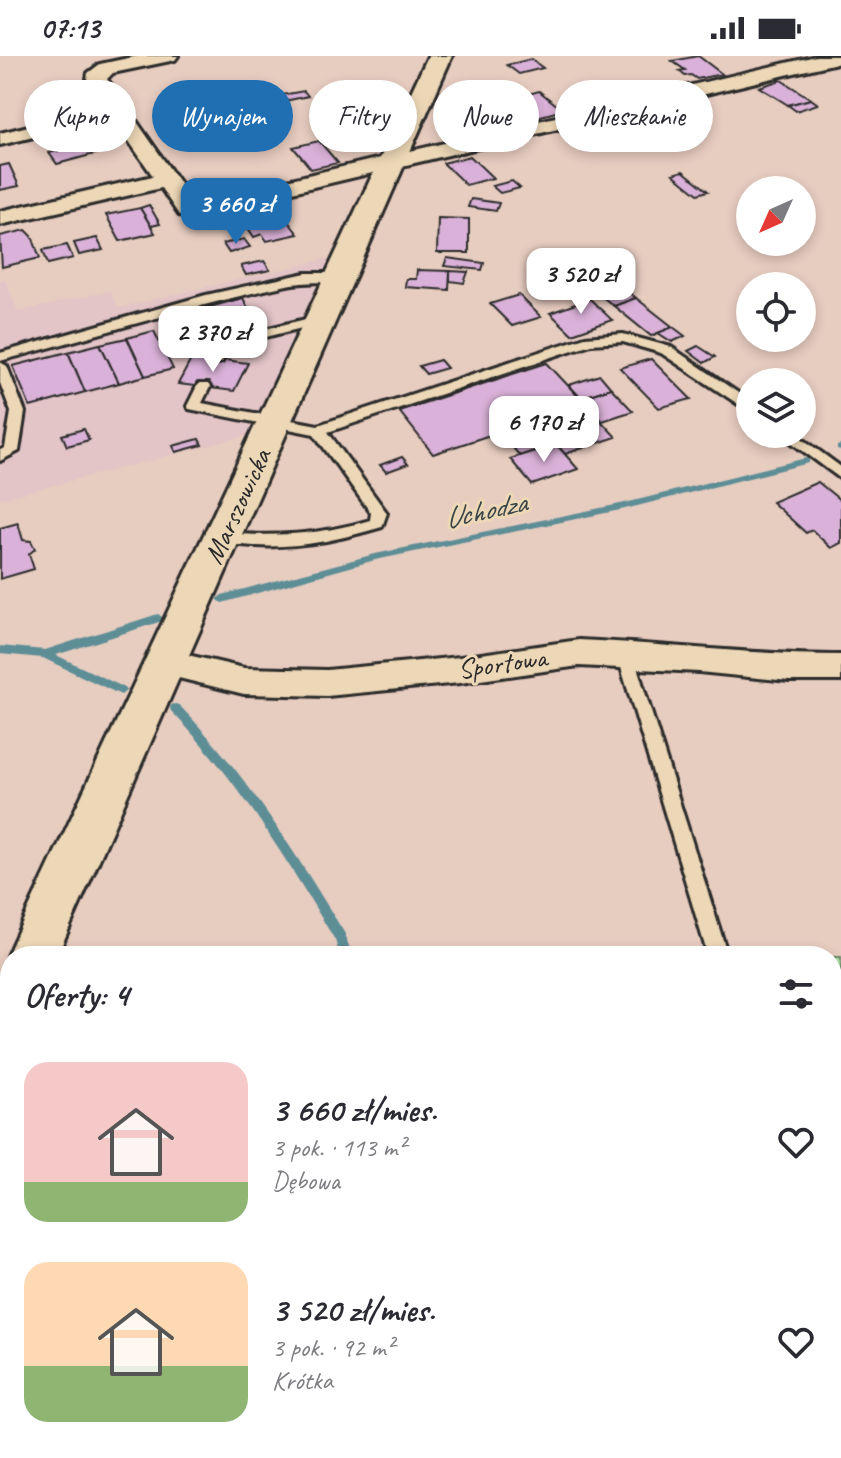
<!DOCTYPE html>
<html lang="pl">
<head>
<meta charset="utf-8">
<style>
  :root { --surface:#fff; --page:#f2f2f3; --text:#2b2b33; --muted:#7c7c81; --accent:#1f6fb2 }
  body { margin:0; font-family:Caveat,sans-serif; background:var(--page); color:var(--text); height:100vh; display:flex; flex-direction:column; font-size:30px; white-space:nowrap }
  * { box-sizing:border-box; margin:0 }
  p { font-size:26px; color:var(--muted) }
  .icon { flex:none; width:44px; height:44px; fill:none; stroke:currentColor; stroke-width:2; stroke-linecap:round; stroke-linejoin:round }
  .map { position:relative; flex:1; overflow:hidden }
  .side { position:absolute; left:0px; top:890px; width:842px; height:512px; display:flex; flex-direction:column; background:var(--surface); border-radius:32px 32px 0 0; box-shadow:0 4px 12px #0003 }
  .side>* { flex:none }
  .hud { position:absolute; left:24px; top:24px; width:794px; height:72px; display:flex; gap:16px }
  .needle { width:52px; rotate:225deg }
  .buttons { position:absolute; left:736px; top:120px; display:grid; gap:16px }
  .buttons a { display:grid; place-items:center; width:80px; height:80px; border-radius:50%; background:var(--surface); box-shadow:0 4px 12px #0003; font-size:40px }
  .price { position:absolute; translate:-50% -68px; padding:0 18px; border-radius:16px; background:#fff; color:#222; font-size:26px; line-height:52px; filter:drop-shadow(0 2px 4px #0008) }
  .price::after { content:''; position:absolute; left:50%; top:48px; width:24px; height:18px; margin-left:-12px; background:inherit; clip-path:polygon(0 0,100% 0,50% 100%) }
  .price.active { background:var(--accent); color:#fff }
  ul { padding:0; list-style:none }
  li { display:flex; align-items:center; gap:24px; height:200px; padding:0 24px }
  li span { display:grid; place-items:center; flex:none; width:224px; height:160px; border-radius:24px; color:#555 }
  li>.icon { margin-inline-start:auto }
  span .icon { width:96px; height:96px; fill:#fffc; stroke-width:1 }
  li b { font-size:34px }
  h2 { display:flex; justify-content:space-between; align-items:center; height:96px; padding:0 24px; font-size:34px }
  .tag { padding:0 28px; border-radius:36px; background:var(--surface); box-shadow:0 4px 12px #0003; font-size:28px; line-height:72px }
  .tag.active { background:var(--accent); color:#fff }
  .status { display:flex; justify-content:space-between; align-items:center; height:56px; padding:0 40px; background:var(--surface); direction:ltr }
  .status svg { height:22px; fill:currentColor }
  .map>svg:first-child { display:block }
  .built { fill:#e3c4c7 }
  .green { fill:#b1e8ab; stroke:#6e8a6b; stroke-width:2 }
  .water { fill:#7fcfdb; stroke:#5d8d95; stroke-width:2 }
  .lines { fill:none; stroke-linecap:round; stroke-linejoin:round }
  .stream { fill:#5d8d95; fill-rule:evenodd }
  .building { fill:#dab1d8; stroke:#2b2b2b; stroke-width:2 }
  .lane-casing { stroke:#2b2b2b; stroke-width:6 }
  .street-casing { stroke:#2b2b2b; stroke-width:6 }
  .secondary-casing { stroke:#2b2b2b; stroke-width:6 }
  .lane { fill:#ecd7b6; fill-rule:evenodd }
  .street { fill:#ecd7b6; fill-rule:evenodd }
  .secondary { fill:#ecd7b6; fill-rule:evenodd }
  .labels { text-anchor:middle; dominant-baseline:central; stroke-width:6; stroke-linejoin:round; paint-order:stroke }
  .street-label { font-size:28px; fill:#2b2b2b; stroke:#ecd7b6 }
  .water-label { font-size:30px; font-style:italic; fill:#384445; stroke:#ecd7b6 }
</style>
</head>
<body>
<div class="status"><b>07:13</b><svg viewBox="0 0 49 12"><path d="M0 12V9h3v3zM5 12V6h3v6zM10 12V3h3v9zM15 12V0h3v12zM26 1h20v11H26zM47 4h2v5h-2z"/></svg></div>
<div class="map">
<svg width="841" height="1402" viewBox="0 0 841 1402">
  <rect width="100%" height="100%" fill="#e7ccc0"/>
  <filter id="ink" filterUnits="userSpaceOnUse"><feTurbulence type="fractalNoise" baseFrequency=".0125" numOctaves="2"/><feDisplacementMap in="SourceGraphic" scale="16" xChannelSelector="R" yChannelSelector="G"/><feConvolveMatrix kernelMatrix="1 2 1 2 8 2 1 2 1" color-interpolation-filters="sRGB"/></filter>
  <g filter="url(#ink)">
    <!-- built -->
    <polygon class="built" points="335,201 249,379 0,443 0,224 5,223 18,256 110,235 118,252"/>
    <!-- green -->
    <polygon class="green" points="832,901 841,901 841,1001 832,1002"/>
    <!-- water -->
    <polygon class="water" points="832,1280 841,1314 841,1402 604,1402 600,1392 832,1392"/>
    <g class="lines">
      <!-- stream -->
      <g class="stream">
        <polygon points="841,389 841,395 837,394 837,390"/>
        <polygon points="806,402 809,403 809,407 625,453 375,504 222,547 217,543 222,539 375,498 625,447"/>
        <polygon points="158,558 163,562 162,565 56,599 125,632 126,635 121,639 43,602 0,598 0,590 45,594"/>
        <path d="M175,648L179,649C246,717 295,797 345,878L352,900H340L335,884C286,803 238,723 171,655L170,652L171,649Z"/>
        <polygon points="490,1392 506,1392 510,1402 494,1402"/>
      </g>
    </g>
    <!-- building -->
    <g class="building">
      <polygon points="698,0 701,2 722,18 697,23 691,19 685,20 679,15 685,14 672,5"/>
      <polygon points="531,3 543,12 519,18 507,9"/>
      <polygon points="781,24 811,43 788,49 759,31"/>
      <polygon points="368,31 377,42 351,47 342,36"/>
      <polygon points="304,35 308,40 276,47 271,41"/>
      <polygon points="539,35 563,54 530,63 518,53 526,51 515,42"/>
      <polygon points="811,43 818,48 796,55 788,49"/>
      <polygon points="223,54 234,70 188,79 178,62"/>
      <polygon points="630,61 654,81 629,87 606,67"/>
      <polygon points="274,73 279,82 260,86 255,77"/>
      <polygon points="95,76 104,83 109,94 57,108 49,97 58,95 53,87"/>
      <polygon points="319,85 338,107 311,113 293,91"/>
      <polygon points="470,100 493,122 466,129 443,107"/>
      <polygon points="9,108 19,130 0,134 0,110"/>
      <polygon points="683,115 708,135 698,138 673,118"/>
      <polygon points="512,125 520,132 500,137 492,130"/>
      <polygon points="471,143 499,147 496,155 468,151"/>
      <polygon points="273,146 284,160 248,172 242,173 230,156"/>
      <polygon points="149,149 160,168 151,170 140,152"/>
      <polygon points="140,152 155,177 120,185 106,159"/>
      <polygon points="284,160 298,178 267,185 262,178 254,181 248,172"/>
      <polygon points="438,162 469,163 469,197 437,197"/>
      <polygon points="26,174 32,180 40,202 2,211 0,180"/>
      <polygon points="97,182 103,194 79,199 74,187"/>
      <polygon points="244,183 250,191 229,197 223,188"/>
      <polygon points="67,189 73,202 48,208 43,194"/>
      <polygon points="447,202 484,207 482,214 444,210"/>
      <polygon points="264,205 270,214 246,219 241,210"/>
      <polygon points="417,214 450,215 449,234 405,231 406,223 416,223"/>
      <polygon points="450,215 468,216 464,227 450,225"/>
      <polygon points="617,227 636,242 614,250 595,235"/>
      <polygon points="519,239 541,261 512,270 490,248"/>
      <polygon points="243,242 250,256 245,263 230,268 217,264 210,251"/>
      <polygon points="636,242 673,271 651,280 614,250"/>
      <polygon points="590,243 612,264 572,278 550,257"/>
      <polygon points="210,251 217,264 183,273 176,259"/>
      <polygon points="673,271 685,280 672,286 658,277"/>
      <polygon points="154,275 173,313 145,320 127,282"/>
      <polygon points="127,282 145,320 119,327 100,288"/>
      <polygon points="100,288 119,327 85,336 68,296"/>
      <polygon points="698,290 715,301 704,307 688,295"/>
      <polygon points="68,296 85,336 30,351 13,310"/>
      <polygon points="193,300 217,303 248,307 234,335 178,328"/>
      <polygon points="651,303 691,343 659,352 620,312"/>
      <polygon points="440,304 447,312 426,318 419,310"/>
      <polygon points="547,307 616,381 565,398 556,388 520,400 499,376 433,398 399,355"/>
      <polygon points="600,319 611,332 581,342 569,329"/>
      <polygon points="611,332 633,355 602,365 581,342"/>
      <polygon points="84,373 89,384 67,390 62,379"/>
      <polygon points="199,383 202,389 176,396 173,390"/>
      <polygon points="556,388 578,413 532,429 510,403"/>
      <polygon points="402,401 408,408 386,416 380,409"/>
      <polygon points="818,426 841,445 841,487 831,492 812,474 806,477 772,446"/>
      <polygon points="18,467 23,484 31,485 35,493 29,498 34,513 0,523 0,472"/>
    </g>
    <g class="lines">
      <defs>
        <g id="lane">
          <path d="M306,217H341L347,221C337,228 303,225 287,229C190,250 96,280 0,305V297L206,239Z"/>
          <polygon points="310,262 325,267 319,271 310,270 230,290 222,306 217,307 210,303 220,284"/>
          <path d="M623,278L671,291L750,345V356L661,297L623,286L591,288L328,376L387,457L382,471C335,485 291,494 242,489C232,489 220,489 213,482L221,477C273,481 320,479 370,464L371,457L314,378L189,353L187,350L198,328H208L210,331L202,347L318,369L585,281Z"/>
          <polygon points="0,306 7,310 25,356 19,395 0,405 0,394 5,392 11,356 0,327"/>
          <polygon points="780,378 796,378 841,411 841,423"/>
          <polygon points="625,592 633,598 728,900 708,900 617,598"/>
        </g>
        <g id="street">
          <polygon points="138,0 178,0 175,4 113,17 107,23 193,146 816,0 841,0 841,6 187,161 179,159 161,132 0,169 0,155 153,120 113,62 0,89 0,77 106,51 87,23 88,17 100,8"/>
          <path d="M579,584C666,588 754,599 841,599V625H789L699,616L579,610L460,627L327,640L244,638L154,616L149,607L154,598L166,594L244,612L327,614L460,601Z"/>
        </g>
        <g id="secondary">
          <polygon points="428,0 452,0 57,900 10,900 10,906 7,900 14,884"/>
          <polygon points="10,923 10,990 0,994 0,927"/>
        </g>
      </defs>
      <!-- lane casing -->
      <use href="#lane" class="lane-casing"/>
      <!-- street casing -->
      <use href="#street" class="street-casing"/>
      <!-- secondary casing -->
      <use href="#secondary" class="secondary-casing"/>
      <!-- lane -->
      <use href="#lane" class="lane"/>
      <!-- street -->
      <use href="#street" class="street"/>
      <!-- secondary -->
      <use href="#secondary" class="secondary"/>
    </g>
  </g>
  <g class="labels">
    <!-- street labels -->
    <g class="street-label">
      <text transform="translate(237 450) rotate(-65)">Marszowicka</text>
      <text transform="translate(502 607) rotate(-8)">Sportowa</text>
    </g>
    <!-- water labels -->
    <g class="water-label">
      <text transform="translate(485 454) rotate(-12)">Uchodza</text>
    </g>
  </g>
</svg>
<div class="buttons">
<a><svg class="needle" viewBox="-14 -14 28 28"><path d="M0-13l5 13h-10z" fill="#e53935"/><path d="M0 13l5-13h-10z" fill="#7c7c81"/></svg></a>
<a><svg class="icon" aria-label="locate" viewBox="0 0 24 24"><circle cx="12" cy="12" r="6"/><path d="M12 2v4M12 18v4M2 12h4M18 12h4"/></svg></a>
<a><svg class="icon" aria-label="layers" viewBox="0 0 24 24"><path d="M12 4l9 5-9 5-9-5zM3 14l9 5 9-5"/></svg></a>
</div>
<b class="price active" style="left:236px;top:190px">3 660 zł</b>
<b class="price" style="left:581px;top:260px">3 520 zł</b>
<b class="price" style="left:213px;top:318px">2 370 zł</b>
<b class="price" style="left:544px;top:408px">6 170 zł</b>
<div class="hud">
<a class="tag">Kupno</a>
<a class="tag active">Wynajem</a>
<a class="tag">Filtry</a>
<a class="tag">Nowe</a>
<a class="tag">Mieszkanie</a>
</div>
<section class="side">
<h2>Oferty: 4<svg class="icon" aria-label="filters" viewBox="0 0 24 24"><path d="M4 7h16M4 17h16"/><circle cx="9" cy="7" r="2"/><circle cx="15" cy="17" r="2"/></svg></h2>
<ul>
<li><span style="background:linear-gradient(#f6c9c9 75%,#8fb573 0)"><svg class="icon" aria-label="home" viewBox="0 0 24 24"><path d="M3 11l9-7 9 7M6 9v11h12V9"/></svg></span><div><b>3 660 zł/mies.</b><p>3 pok. · 113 m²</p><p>Dębowa</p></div><svg class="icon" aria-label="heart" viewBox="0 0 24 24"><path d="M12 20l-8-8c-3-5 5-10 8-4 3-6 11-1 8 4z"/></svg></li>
<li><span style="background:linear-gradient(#ffd9b3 65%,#8fb573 0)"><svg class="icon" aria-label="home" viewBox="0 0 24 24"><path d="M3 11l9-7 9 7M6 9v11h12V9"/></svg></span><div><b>3 520 zł/mies.</b><p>3 pok. · 92 m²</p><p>Krótka</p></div><svg class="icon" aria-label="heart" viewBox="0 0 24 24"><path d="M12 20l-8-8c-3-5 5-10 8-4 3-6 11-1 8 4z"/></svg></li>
</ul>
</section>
</div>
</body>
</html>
